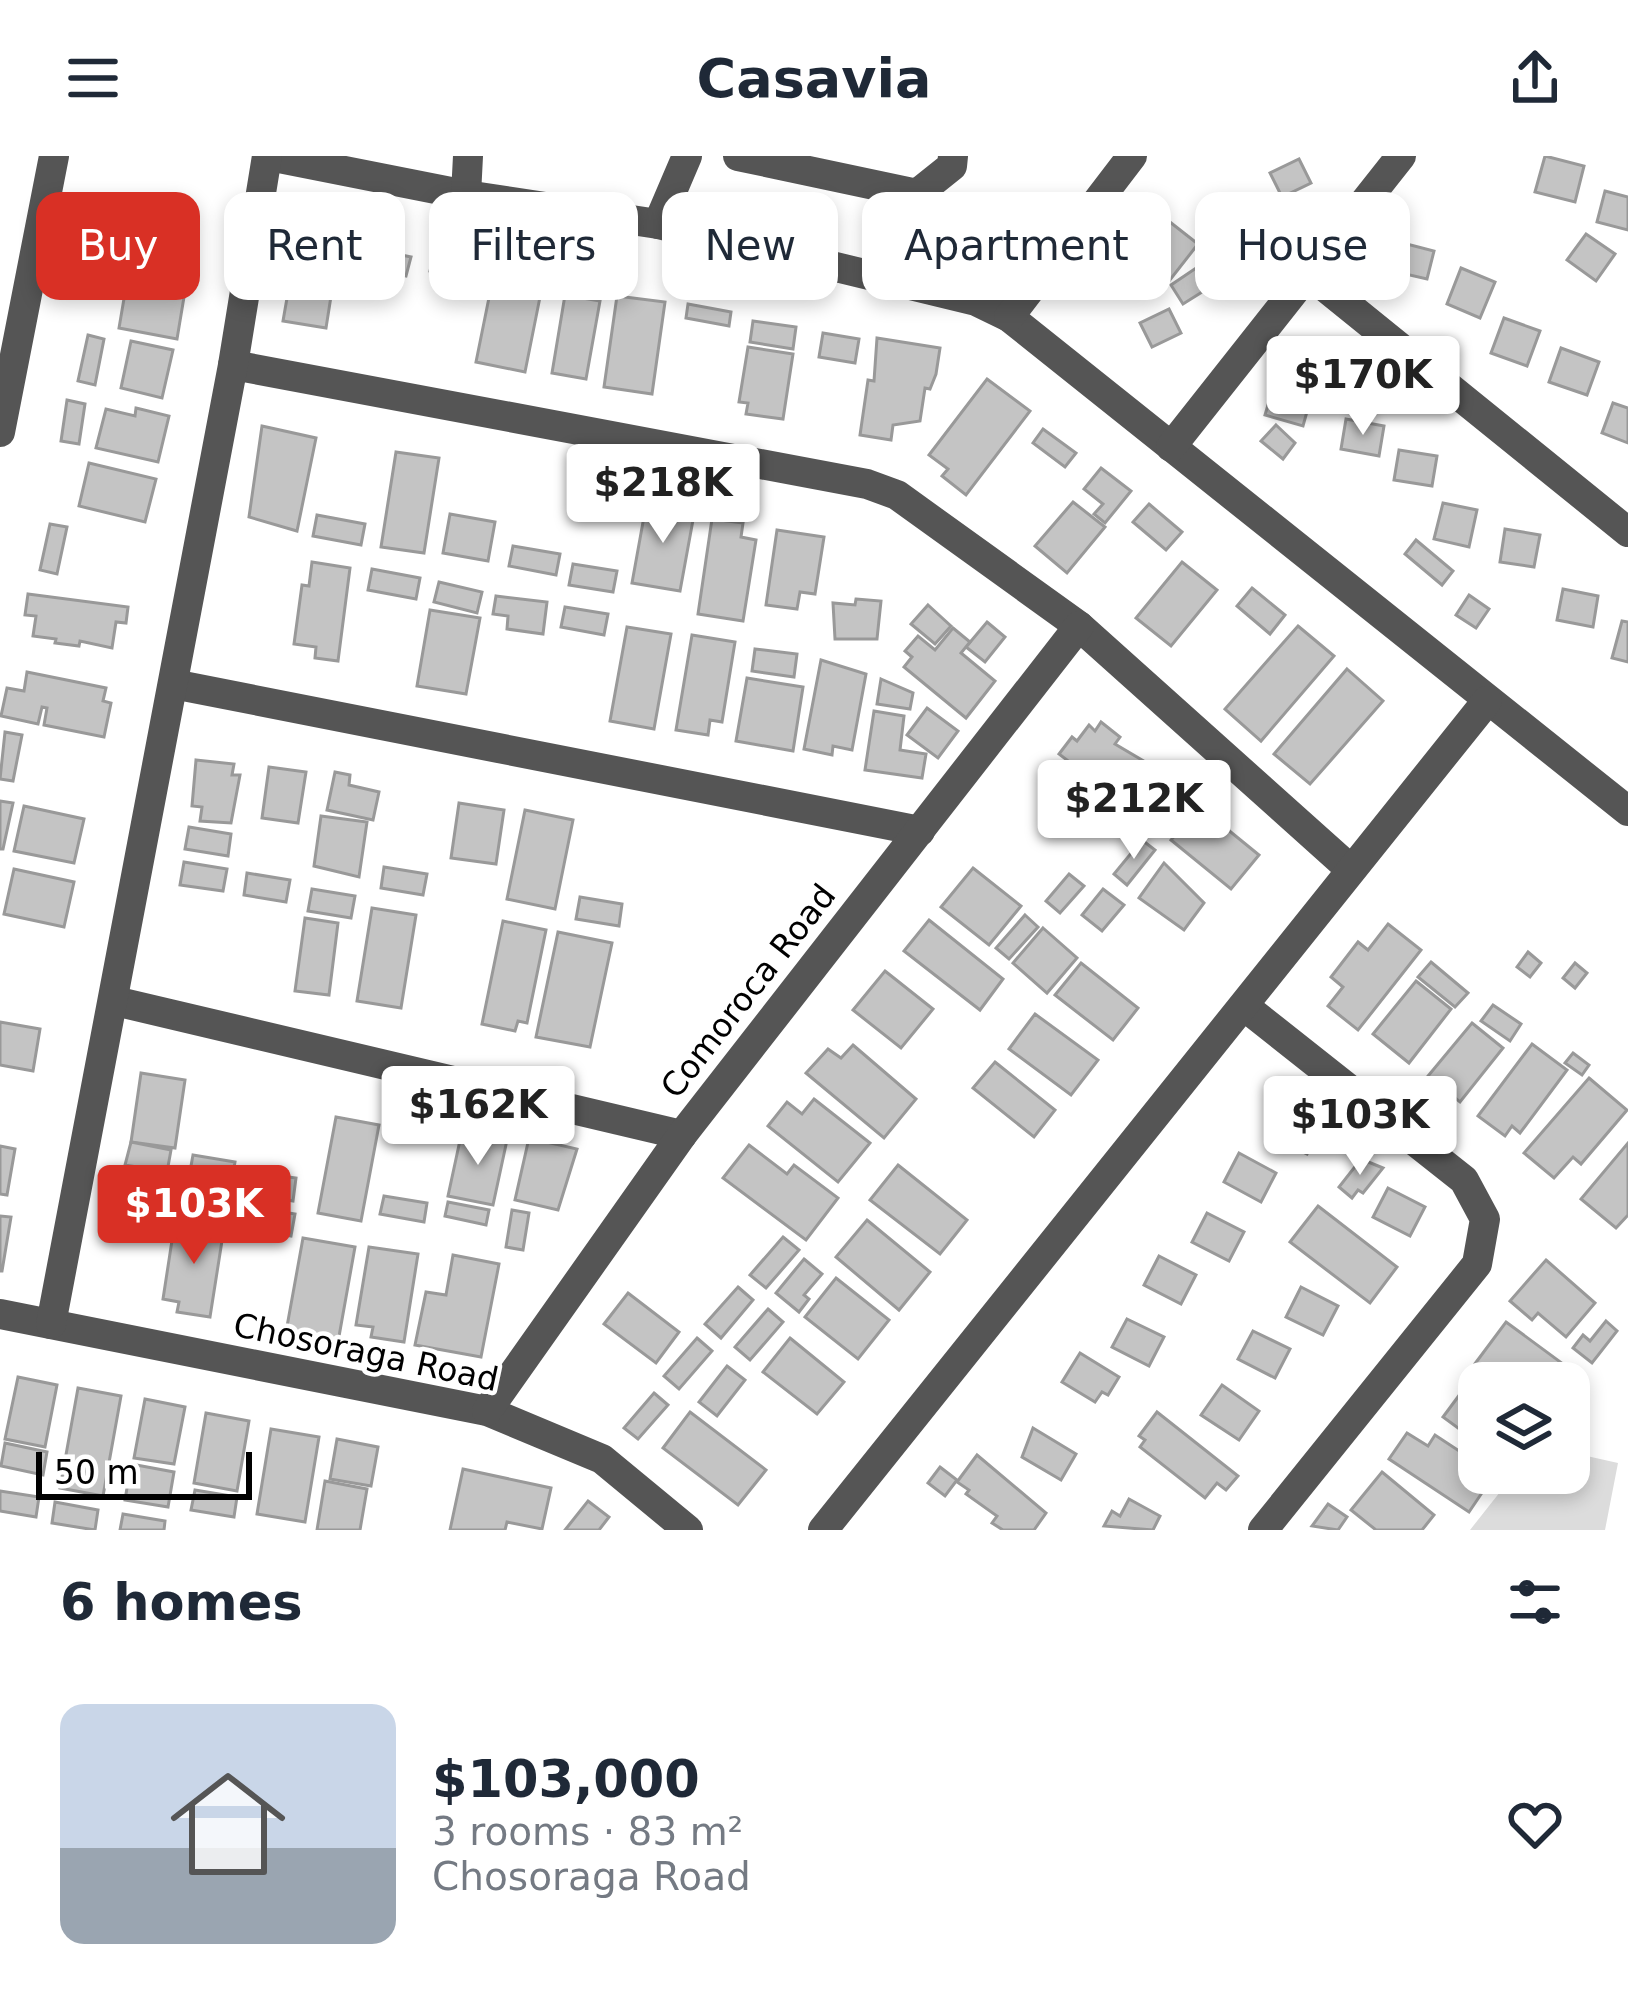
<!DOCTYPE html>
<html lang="en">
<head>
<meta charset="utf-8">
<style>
  :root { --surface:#fff; --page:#f6f6f7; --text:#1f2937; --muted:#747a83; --line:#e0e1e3; --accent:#d93025 }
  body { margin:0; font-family:"DejaVu Sans",sans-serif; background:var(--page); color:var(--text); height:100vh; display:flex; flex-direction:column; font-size:45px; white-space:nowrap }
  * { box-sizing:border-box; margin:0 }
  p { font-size:39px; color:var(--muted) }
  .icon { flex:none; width:66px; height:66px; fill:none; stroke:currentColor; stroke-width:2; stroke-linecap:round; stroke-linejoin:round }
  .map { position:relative; height:1374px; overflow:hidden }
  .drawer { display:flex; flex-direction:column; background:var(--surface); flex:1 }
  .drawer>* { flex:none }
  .hud { position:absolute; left:36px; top:36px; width:1557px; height:108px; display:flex; gap:24px }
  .tools { position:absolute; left:1458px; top:1206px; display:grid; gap:24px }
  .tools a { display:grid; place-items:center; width:132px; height:132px; border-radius:24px; background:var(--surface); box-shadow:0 6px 18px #0003; font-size:60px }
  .scale { position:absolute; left:36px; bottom:30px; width:216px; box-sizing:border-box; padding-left:12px; border:6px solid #000; border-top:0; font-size:33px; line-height:42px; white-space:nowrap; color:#000; -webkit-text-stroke:9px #fff; paint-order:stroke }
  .price { position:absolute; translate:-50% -102px; padding:0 27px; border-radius:12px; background:#fff; color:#222; font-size:39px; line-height:78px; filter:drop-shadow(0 3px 6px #0008) }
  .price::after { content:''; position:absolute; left:50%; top:72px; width:36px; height:27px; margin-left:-18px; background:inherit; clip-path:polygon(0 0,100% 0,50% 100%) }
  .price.active { background:var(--accent); color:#fff }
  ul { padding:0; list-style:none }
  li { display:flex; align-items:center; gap:36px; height:300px; padding:0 60px }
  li+li { border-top:3px solid var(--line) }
  li span { display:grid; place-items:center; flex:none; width:336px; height:240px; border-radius:24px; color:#555 }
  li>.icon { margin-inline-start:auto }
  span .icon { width:144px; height:144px; fill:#fffc; stroke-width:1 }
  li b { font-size:51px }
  h2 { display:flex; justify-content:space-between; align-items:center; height:144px; padding:0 60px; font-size:51px }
  .pill { padding:0 42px; border-radius:24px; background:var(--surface); box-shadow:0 6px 18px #0003; font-size:42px; line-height:108px }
  .pill.active { background:var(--accent); color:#fff }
  header { display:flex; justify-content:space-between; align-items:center; height:156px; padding:0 60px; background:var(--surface); font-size:54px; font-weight:800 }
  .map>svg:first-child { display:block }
  .green { fill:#dcdcdc }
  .building { fill:#c4c4c4; stroke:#999; stroke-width:3 }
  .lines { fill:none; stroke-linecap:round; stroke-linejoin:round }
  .minor { stroke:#555; stroke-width:30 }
  .labels { text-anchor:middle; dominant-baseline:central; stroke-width:9; stroke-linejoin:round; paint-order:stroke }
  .street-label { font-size:33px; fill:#000; stroke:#fff }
</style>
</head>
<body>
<header><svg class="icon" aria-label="menu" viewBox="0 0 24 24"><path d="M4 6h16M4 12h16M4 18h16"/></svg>Casavia<svg class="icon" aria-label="share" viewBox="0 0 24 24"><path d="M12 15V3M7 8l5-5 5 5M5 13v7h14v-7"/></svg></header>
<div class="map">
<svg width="1628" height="1374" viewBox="0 0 1628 1374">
  <rect width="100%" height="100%" fill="#fff"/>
  <!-- green -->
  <polygon class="green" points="1569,1296 1618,1307 1605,1374 1470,1374 1515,1317 1569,1317"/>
  <!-- building -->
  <g class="building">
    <polygon points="1545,0 1584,10 1575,46 1535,36"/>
    <polygon points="1299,3 1311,27 1282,41 1270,17"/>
    <polygon points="1605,35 1628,41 1628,74 1597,66"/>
    <polygon points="130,47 195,56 187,115 92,102 96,68 126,72"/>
    <polygon points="1262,58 1274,82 1245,96 1233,72"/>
    <polygon points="1161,59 1198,88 1166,129 1129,100"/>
    <polygon points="330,66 352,69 346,103 293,94 296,79 327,84"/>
    <polygon points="1586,78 1615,98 1596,125 1567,104"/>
    <polygon points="1399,86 1434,95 1427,123 1392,115"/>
    <polygon points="367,92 411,101 406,120 363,111"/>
    <polygon points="434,97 476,105 472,124 430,115"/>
    <polygon points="1205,106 1218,126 1183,148 1171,129"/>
    <polygon points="293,108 335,115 326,172 283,165"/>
    <polygon points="495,112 544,121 525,216 476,206"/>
    <polygon points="1461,112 1495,126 1480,162 1447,148"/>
    <polygon points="127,125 185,135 177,183 119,172"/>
    <polygon points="565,139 600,145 586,223 552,217"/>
    <polygon points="617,140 665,146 652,238 604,231"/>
    <polygon points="688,148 731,156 729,170 686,162"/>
    <polygon points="1169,153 1181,177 1152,191 1140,167"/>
    <polygon points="1504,162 1540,175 1527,210 1491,197"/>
    <polygon points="753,165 796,171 793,193 750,186"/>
    <polygon points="823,177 859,183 855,207 819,201"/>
    <polygon points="88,179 104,183 95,229 78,225"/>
    <polygon points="877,182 940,192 936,218 930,233 925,232 920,265 893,269 891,284 860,279 868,224 874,225"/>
    <polygon points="1306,184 1322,198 1311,212 1294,197"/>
    <polygon points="131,185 173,194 162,242 121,232"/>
    <polygon points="748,191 793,198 783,263 746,258 748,247 739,246"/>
    <polygon points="1561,192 1599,206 1587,239 1549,226"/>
    <polygon points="1300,213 1331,220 1326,245 1294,238"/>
    <polygon points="987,223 1030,255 966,339 942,320 948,313 929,299"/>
    <polygon points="1270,242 1308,252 1303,270 1265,259"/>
    <polygon points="67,244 85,248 79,288 61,285"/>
    <polygon points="1613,247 1628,252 1628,287 1602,277"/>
    <polygon points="136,252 169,260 158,306 96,292 106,253 135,260"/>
    <polygon points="1346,263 1384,270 1379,300 1341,293"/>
    <polygon points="1276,269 1295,287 1283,303 1261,285"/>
    <polygon points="262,270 316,282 297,375 249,361"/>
    <polygon points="1043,273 1076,297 1065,311 1033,287"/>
    <polygon points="1399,294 1437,300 1432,330 1394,324"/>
    <polygon points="396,296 439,302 424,397 381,391"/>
    <polygon points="89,307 156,323 145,366 79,350"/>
    <polygon points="1101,312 1131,335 1105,367 1094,358 1103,348 1084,333"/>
    <polygon points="647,344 695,353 680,435 632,427"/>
    <polygon points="1073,346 1105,371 1067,417 1035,390"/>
    <polygon points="1443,347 1477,354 1469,391 1434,383"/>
    <polygon points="1149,348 1182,376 1166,394 1133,366"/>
    <polygon points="450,358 495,366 488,405 443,397"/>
    <polygon points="317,359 365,368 361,389 313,380"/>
    <polygon points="712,363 743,367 741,381 756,384 743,465 698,458"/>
    <polygon points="50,368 67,371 57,418 40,414"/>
    <polygon points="1505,373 1540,379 1534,411 1500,406"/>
    <polygon points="777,374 824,381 815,438 800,436 797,453 766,449"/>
    <polygon points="1416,384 1453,415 1442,429 1405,398"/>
    <polygon points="513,390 560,398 556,419 509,410"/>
    <polygon points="312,406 350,412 338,505 315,502 316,491 294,488 302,429 309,430"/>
    <polygon points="1182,406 1217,434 1171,490 1136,462"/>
    <polygon points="573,408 617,415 613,436 569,429"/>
    <polygon points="372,413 420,422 416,443 368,434"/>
    <polygon points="439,426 482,436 477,457 434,446"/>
    <polygon points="1252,432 1285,459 1270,478 1237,450"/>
    <polygon points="1563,433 1598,440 1593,471 1557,464"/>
    <polygon points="28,438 128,451 126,467 116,466 112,492 80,485 79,490 55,487 56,483 33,480 36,460 25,459"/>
    <polygon points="1469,439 1489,453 1476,472 1456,459"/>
    <polygon points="496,440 547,446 543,478 507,473 508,460 493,458"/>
    <polygon points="856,443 881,445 877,483 835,483 833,447 855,449"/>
    <polygon points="928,449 951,470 935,488 911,468"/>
    <polygon points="565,451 608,458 604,479 561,471"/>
    <polygon points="430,454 480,462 466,538 417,530"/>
    <polygon points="1622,465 1628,466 1628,506 1612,502"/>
    <polygon points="987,466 1005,481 985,506 966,491"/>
    <polygon points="1298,470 1334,500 1261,585 1225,553"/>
    <polygon points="627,471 671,478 654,573 610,565"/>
    <polygon points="953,472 970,486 961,497 995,525 966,562 904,511 912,501 905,495 918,480 935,494"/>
    <polygon points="692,479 735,486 722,566 710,564 708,579 676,574"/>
    <polygon points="755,493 797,498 794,521 752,515"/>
    <polygon points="821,504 866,518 852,594 833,590 832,599 804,593"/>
    <polygon points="1347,513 1383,545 1310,628 1274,598"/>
    <polygon points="27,516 106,532 103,545 111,547 104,581 44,569 47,552 42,551 38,568 1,560 7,532 24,535"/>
    <polygon points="747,522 803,531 793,595 736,585"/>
    <polygon points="881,523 913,537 910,553 877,548"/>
    <polygon points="927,552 958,575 938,602 907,579"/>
    <polygon points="874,555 904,560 900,594 926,598 922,622 865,614"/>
    <polygon points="1101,566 1120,581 1115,588 1169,620 1139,659 1059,598 1072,581 1077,585 1089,569 1095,575"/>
    <polygon points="5,576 22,579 13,625 0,623"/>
    <polygon points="196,604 234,608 232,619 240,619 231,667 200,665 202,651 192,650"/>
    <polygon points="269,611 306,616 298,667 262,662"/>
    <polygon points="335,616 350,619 349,629 379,636 373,664 327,654"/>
    <polygon points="0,645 13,647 3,693 0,693"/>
    <polygon points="459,647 504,654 496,708 451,702"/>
    <polygon points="24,650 84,663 74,707 14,695"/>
    <polygon points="1200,651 1259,699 1231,733 1171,684"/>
    <polygon points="525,654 573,664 555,753 507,743"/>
    <polygon points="321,660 367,666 359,721 314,710"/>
    <polygon points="189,671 231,678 228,700 185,693"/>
    <polygon points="1142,684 1155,694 1127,729 1114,718"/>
    <polygon points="184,706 227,713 223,735 180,729"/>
    <polygon points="1164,707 1204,747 1184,774 1139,742"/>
    <polygon points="384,711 427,718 423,739 381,732"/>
    <polygon points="973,712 1021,750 989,789 941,751"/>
    <polygon points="14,713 74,726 64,771 4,758"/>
    <polygon points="247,717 290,724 286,746 244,739"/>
    <polygon points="1069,718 1084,730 1060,757 1046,745"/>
    <polygon points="312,733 355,740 351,762 308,755"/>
    <polygon points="1103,733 1124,749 1102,775 1082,759"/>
    <polygon points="580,741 622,748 619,770 576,763"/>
    <polygon points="372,752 416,759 401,852 357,845"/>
    <polygon points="1025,759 1038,771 1009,803 996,792"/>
    <polygon points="305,762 338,767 329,839 295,835"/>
    <polygon points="929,764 1003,823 980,854 904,795"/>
    <polygon points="503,765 546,774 527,867 518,865 515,875 482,868"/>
    <polygon points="1388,768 1421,794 1358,874 1328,850 1343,831 1331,821 1358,786 1368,794"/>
    <polygon points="1043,772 1077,802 1047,837 1013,807"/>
    <polygon points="558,776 612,787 590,891 536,881"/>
    <polygon points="1528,796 1541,807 1530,821 1517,811"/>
    <polygon points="1431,806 1468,837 1455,851 1418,821"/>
    <polygon points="1081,807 1138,852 1113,884 1055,839"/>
    <polygon points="1575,807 1587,817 1575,832 1563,822"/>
    <polygon points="885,815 933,853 901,892 853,854"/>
    <polygon points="1416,825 1451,853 1409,907 1373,878"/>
    <polygon points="1493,849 1521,868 1510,885 1481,865"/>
    <polygon points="1035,858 1098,904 1071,939 1009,893"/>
    <polygon points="0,866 40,873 33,915 0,909"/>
    <polygon points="1472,867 1503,892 1460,946 1428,920"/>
    <polygon points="1532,888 1567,914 1520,977 1512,970 1505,980 1478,960"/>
    <polygon points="853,889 916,943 884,982 806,917 828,893 841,902"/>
    <polygon points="1573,897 1589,909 1582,919 1565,907"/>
    <polygon points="995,906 1055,954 1034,981 973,932"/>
    <polygon points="141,917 185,924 175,992 131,986"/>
    <polygon points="1589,922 1627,954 1581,1008 1573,1001 1554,1022 1524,997"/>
    <polygon points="814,943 870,987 838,1026 768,970 787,946 802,958"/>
    <polygon points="1284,950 1322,969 1307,998 1269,979"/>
    <polygon points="336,961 379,969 361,1065 318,1057"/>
    <polygon points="462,975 507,984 493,1049 448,1040"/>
    <polygon points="529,982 577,993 558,1054 515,1044"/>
    <polygon points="131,986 171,994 167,1016 125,1009"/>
    <polygon points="1628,987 1628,1059 1616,1072 1581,1043"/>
    <polygon points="749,989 787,1018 794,1009 838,1042 806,1084 723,1022"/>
    <polygon points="0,990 15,993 7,1039 0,1038"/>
    <polygon points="1239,997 1276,1017 1261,1046 1224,1026"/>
    <polygon points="193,999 235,1006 231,1028 189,1021"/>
    <polygon points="1361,1003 1383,1012 1363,1037 1358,1034 1352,1042 1339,1031"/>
    <polygon points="898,1009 967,1064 940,1098 870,1044"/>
    <polygon points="253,1016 296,1022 293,1045 250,1038"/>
    <polygon points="117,1025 160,1032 156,1054 114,1047"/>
    <polygon points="1388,1032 1425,1051 1410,1080 1373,1061"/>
    <polygon points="384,1040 427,1047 424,1066 380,1058"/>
    <polygon points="448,1046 489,1054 486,1069 445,1060"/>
    <polygon points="1318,1050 1397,1111 1370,1147 1290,1086"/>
    <polygon points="252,1051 295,1058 291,1080 249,1073"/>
    <polygon points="512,1054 529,1057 523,1094 506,1091"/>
    <polygon points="1207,1057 1244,1076 1229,1105 1192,1086"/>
    <polygon points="0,1060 11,1061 2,1115 0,1115"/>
    <polygon points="867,1064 930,1116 899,1154 836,1101"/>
    <polygon points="175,1065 224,1072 210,1161 177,1156 179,1146 163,1143"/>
    <polygon points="783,1081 799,1094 766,1132 750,1119"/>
    <polygon points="303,1082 355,1091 338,1186 286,1176"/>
    <polygon points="369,1091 418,1098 404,1186 371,1181 373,1171 356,1169"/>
    <polygon points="453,1099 499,1108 481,1201 415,1189 426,1136 446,1139"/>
    <polygon points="1159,1100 1196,1119 1181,1148 1144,1129"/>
    <polygon points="804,1103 822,1118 804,1139 809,1143 799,1156 776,1137"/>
    <polygon points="1546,1104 1595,1147 1566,1181 1538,1157 1532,1164 1510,1145"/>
    <polygon points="836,1122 889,1164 858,1203 805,1161"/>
    <polygon points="738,1131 753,1144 721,1182 705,1168"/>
    <polygon points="1301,1131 1338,1150 1323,1179 1286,1161"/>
    <polygon points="628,1137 679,1176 656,1207 604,1168"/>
    <polygon points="768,1153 783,1166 750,1204 735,1191"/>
    <polygon points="1127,1163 1164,1181 1149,1210 1112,1191"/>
    <polygon points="1606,1165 1617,1175 1592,1207 1573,1192 1583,1179 1590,1185"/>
    <polygon points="1506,1166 1578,1219 1569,1232 1569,1227 1499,1227 1474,1209"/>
    <polygon points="1253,1175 1290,1193 1275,1222 1238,1203"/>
    <polygon points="697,1182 712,1195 679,1233 664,1220"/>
    <polygon points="790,1182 844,1226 817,1258 763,1216"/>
    <polygon points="1080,1197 1119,1221 1108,1239 1102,1236 1095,1246 1062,1226"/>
    <polygon points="727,1210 745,1224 717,1260 699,1246"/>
    <polygon points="18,1221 57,1229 45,1291 5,1283"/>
    <polygon points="1469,1226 1479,1234 1479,1276 1473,1283 1443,1261"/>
    <polygon points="1222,1229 1259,1255 1239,1284 1201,1259"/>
    <polygon points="78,1232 121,1240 103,1340 60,1332"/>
    <polygon points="654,1237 668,1249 638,1283 624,1272"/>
    <polygon points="145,1243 185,1251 174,1308 134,1302"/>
    <polygon points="690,1256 766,1314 738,1349 663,1292"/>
    <polygon points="1157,1256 1238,1320 1226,1334 1217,1327 1205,1342 1140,1291 1145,1284 1139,1280"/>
    <polygon points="206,1257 249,1265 237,1335 194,1327"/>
    <polygon points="1033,1272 1076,1298 1061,1324 1022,1301"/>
    <polygon points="271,1273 319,1281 305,1366 257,1358"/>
    <polygon points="1407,1277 1428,1290 1435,1279 1479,1308 1479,1317 1494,1319 1469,1356 1389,1303"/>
    <polygon points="337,1283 378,1291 371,1330 330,1323"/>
    <polygon points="5,1287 47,1296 43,1319 1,1310"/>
    <polygon points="977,1299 1046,1357 1034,1374 1003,1374 992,1367 997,1360 966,1338 969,1334 957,1326"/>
    <polygon points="131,1308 174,1316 168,1351 125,1344"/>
    <polygon points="940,1311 957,1324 945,1340 928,1327"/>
    <polygon points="463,1313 551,1332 542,1373 507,1366 505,1374 450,1374"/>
    <polygon points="1382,1316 1434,1359 1422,1374 1376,1374 1351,1354"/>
    <polygon points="325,1325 367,1333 360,1374 317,1374"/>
    <polygon points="195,1334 237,1341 234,1361 191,1354"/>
    <polygon points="0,1335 39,1341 36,1361 0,1355"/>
    <polygon points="1129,1343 1160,1360 1153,1374 1104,1370 1112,1355 1120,1360"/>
    <polygon points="588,1345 609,1361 599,1374 565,1374"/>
    <polygon points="55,1346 98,1354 95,1374 52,1367"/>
    <polygon points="1328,1348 1347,1361 1338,1374 1312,1370"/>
    <polygon points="123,1358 165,1365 164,1374 120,1374"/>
  </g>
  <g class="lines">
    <!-- minor -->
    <g class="minor">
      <polyline points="269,0 466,39 658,68 976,145 1009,161 1628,655"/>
      <polyline points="738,0 917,38 952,10 953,0"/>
      <polyline points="466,39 468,0"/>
      <polyline points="658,68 687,0"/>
      <polyline points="1309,118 1628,376"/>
      <polyline points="1009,161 1132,0"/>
      <polyline points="233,209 867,328 897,339 1079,470 1348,711"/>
      <polyline points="0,276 54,0"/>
      <polyline points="1171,291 1401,0"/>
      <polyline points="173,528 920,675"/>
      <polyline points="115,845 682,979"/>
      <polyline points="1244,850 1464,1024 1485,1063 1477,1108 1263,1374"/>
      <polyline points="0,1158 487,1255 602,1303 688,1374"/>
      <polyline points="51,1168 233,209 267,0"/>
      <polyline points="487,1255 682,979 1079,470"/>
      <polyline points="823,1374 1487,545"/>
    </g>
  </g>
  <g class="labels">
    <!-- street labels -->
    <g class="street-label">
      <text transform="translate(748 835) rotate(-52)">Comoroca Road</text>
      <text transform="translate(366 1196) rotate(12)">Chosoraga Road</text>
    </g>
  </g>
</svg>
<div class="tools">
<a><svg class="icon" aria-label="layers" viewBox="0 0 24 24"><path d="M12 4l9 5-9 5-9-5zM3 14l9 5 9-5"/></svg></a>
</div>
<div class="scale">50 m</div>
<b class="price" style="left:1363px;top:282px">$170K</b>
<b class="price" style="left:663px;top:390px">$218K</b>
<b class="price" style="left:1134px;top:706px">$212K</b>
<b class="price" style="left:478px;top:1012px">$162K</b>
<b class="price" style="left:1360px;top:1022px">$103K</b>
<b class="price active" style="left:194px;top:1111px">$103K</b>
<div class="hud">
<a class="pill active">Buy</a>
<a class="pill">Rent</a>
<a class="pill">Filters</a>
<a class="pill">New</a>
<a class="pill">Apartment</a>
<a class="pill">House</a>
</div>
</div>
<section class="drawer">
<h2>6 homes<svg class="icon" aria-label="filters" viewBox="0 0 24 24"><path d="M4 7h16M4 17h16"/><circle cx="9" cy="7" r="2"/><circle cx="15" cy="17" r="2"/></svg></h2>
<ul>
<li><span style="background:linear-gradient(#c9d6e8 60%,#9aa5b1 0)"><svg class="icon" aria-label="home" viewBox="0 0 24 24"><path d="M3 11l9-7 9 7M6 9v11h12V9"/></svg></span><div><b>$103,000</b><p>3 rooms · 83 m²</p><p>Chosoraga Road</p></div><svg class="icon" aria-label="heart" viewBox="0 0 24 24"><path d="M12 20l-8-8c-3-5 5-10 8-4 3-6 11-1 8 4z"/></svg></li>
</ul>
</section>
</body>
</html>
